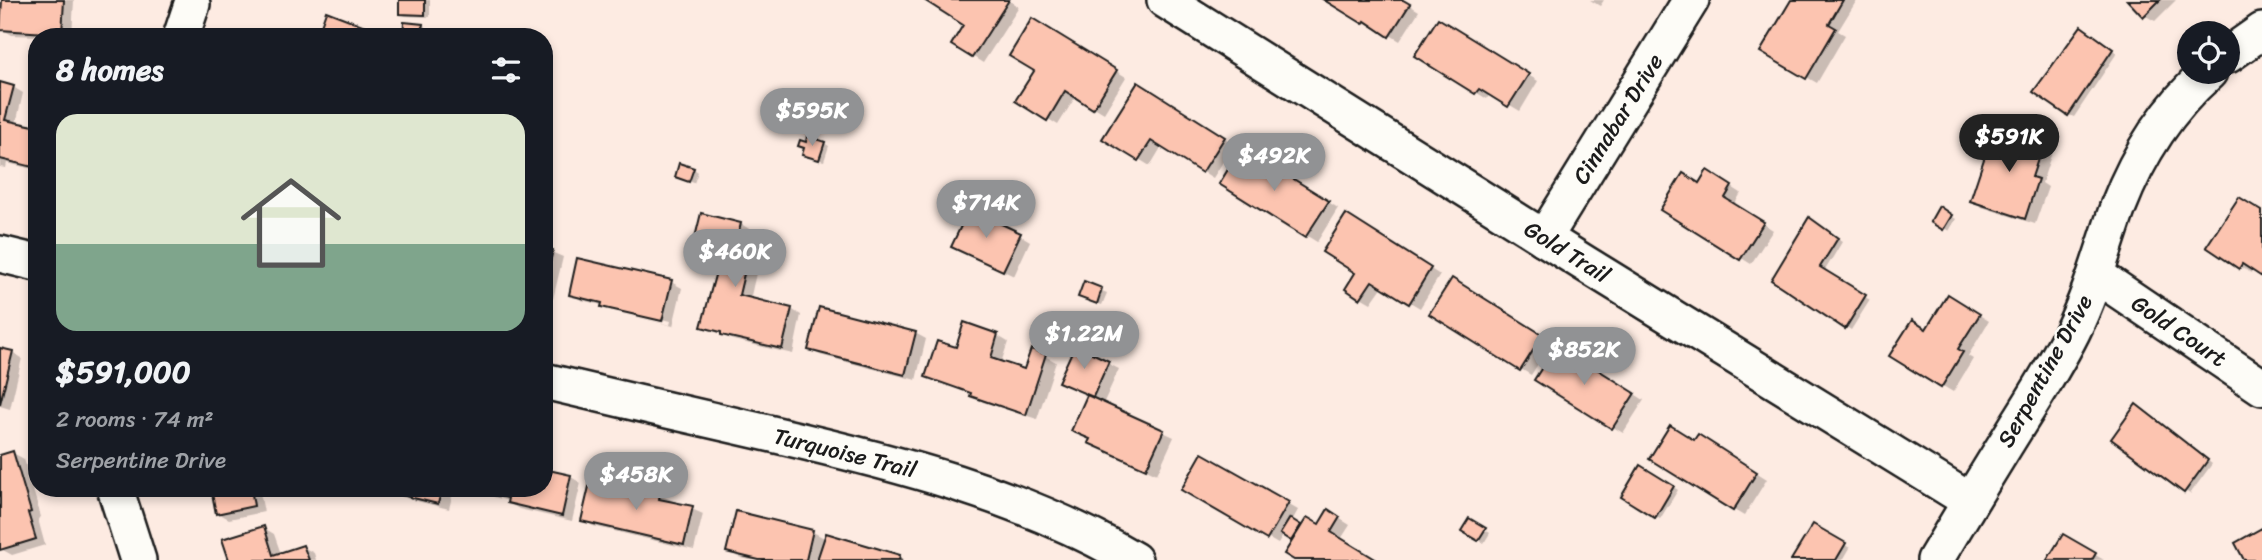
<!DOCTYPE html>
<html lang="en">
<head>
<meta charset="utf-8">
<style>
  :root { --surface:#171b24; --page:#242831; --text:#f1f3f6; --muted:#9ea1a6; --accent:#919294 }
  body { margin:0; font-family:Sriracha,sans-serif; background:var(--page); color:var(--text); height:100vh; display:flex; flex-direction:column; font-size:26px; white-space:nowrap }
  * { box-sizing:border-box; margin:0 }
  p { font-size:23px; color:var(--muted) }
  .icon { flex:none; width:38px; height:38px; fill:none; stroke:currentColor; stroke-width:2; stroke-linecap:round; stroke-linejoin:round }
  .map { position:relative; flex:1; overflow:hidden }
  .side { position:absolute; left:28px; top:28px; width:525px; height:469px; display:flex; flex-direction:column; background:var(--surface); border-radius:28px; box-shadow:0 4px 10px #0003 }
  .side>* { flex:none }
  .tools { position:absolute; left:2177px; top:21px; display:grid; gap:14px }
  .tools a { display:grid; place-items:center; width:63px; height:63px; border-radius:50%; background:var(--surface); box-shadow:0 4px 10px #0003; font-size:35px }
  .price { position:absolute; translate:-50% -60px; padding:0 16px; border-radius:24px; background:var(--accent); color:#fff; font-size:23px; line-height:46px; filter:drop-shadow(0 2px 4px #0008) }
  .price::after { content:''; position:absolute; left:50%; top:42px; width:21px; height:16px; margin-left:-10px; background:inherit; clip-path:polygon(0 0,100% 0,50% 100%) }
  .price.on { background:#222; color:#fff }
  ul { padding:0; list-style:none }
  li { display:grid; align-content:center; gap:14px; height:371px; padding:0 28px }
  li span { display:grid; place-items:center; height:217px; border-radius:21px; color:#555 }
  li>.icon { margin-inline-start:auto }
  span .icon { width:126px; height:126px; fill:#fffc; stroke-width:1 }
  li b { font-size:30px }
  h2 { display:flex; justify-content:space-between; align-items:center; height:84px; padding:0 28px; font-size:30px }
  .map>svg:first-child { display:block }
  .shadow { fill:#0003 }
  .building { fill:#fcc4b0; stroke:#1c1c1c; stroke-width:2 }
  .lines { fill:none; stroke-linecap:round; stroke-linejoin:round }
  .minor-casing { stroke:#1c1c1c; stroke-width:40 }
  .minor { stroke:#fdfcf7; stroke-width:35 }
  .labels { text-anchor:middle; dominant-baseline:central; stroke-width:5; stroke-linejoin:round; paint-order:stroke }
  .street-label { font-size:23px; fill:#1c1c1c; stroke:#fdfcf7 }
</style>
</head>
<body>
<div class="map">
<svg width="2262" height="560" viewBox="0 0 2262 560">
  <rect width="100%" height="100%" fill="#fdebe2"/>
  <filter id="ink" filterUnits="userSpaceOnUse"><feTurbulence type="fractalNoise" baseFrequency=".0143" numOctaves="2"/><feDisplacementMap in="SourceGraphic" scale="14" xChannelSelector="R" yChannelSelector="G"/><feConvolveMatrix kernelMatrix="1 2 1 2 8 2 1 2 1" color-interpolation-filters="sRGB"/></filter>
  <g filter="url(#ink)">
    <!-- shadow -->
    <g class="shadow">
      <polygon points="4,0 74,0 72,37 12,35 2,29"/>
      <polygon points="401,0 430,0 430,17 405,16 400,13"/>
      <polygon points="928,0 1008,0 1019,7 983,63 953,44 966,24"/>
      <polygon points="1328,0 1401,0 1419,11 1400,41 1375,26 1374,28"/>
      <polygon points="1590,0 1604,0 1600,6"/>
      <polygon points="1793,0 1857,0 1838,31 1845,35 1817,83 1763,52"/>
      <polygon points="2129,0 2176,0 2155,21 2144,15"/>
      <polygon points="327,14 368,29 378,35 377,37 319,37"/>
      <polygon points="1033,20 1126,77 1104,113 1076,96 1058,125 1018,100 1036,71"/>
      <polygon points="1439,20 1538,81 1520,111 1490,93 1487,99 1417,56"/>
      <polygon points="423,25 427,28 426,37 409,37 404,34"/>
      <polygon points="2087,31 2117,53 2074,117 2069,115"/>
      <polygon points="0,84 13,87 23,93 16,124 35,129 37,121 37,170 7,163 6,168 0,167"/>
      <polygon points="1149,90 1234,144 1213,178 1162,146 1150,166 1105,138"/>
      <polygon points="2044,140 2054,146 2042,183 2048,187 2035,224 1982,207 1972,201 2010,147"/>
      <polygon points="824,143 829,146 824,161 809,157"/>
      <polygon points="1253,155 1338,208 1317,242 1221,183"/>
      <polygon points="694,169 698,172 694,183 682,179"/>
      <polygon points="1708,172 1741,193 1734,205 1773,230 1751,264 1662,209 1700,185"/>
      <polygon points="1940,209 1956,219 1949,231 1932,221"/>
      <polygon points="2262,213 2262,275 2253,269 2251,273 2209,247"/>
      <polygon points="702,215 741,224 751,230 744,262 757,269 750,300 791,309 801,315 793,354 733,340 703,326 718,271 702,267 691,261"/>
      <polygon points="1357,222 1440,275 1420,308 1383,286 1371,303 1347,289 1358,272"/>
      <polygon points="1814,223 1842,242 1824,272 1870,300 1851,330 1773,279"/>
      <polygon points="1020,235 1030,241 1014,276 964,252"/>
      <polygon points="544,249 563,257 553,299 544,297"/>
      <polygon points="671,282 682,288 673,326 614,312 670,325 671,321 612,307 612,311 602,305 581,300 571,294"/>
      <polygon points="1085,284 1107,293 1102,305 1085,299"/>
      <polygon points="1463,286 1552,342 1531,375 1521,369"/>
      <polygon points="1949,296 1989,321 1968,356 1973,359 1953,392 1892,355 1927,331"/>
      <polygon points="965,325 998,336 1008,342 1001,363 1025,371 1045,356 1056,362 1037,419 983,402 973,394 937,382 927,376 957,349"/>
      <polygon points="915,333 926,339 916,380 820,355 810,349"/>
      <polygon points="1076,348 1119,369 1103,404 1174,437 1157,474 1101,448 1091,439 1074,430 1089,396 1071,387"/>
      <polygon points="0,349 12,352 22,358 10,409 0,406"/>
      <polygon points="1568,352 1644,400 1623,433 1613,427"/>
      <polygon points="2141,409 2212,464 2190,494 2185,491"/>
      <polygon points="1695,442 1708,442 1767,479 1744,516 1734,510"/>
      <polygon points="13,453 24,459 41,517 38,519 45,545 12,555 1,549 0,545 0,457"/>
      <polygon points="1203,455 1298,510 1292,521 1302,528 1319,526 1329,512 1350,525 1341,539 1374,560 1297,560 1294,540 1284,534 1278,544 1183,489"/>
      <polygon points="1641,467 1678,490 1660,519 1623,497"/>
      <polygon points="544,468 552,473 571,477 581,483 572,521 519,509 509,503 509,501 482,494 472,488 544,488"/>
      <polygon points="592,480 660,495 703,514 694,550 593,526 583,520"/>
      <polygon points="213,488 259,488 264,512 229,519 218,513"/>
      <polygon points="400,488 454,488 449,509 409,499 399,493"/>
      <polygon points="737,513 813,532 826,539 904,560 750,560 738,557 728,551"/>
      <polygon points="1469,520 1490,533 1484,543 1463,530"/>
      <polygon points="1814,526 1850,548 1843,560 1793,560"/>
      <polygon points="264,528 274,534 281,554 303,547 314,553 316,560 231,560"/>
      <polygon points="2063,536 2104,560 2049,560"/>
    </g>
    <!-- building -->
    <g class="building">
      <polygon points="2,0 64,0 62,34 0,30"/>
      <polygon points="399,0 425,0 425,15 399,14"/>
      <polygon points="924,0 1009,0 972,58 951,45 963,25"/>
      <polygon points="1324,0 1403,0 1410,4 1389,37 1365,21 1363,24"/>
      <polygon points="1791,0 1843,0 1829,24 1836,28 1806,79 1760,52"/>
      <polygon points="2127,0 2160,0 2143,17"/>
      <polygon points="326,11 368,27 365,37 317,37"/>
      <polygon points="1032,18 1117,70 1093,109 1065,91 1047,121 1015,101 1034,71 1009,56"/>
      <polygon points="1438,18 1529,74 1508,107 1479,89 1475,94 1414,56"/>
      <polygon points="404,22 423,24 421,36 403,35"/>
      <polygon points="2081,26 2113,49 2068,116 2033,92"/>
      <polygon points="0,82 14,86 5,120 34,126 37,116 37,168 0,159"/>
      <polygon points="1138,82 1225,137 1202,173 1151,141 1138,161 1102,139"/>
      <polygon points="2015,129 2045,138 2032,177 2038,179 2025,219 1970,201 1991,138 2009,144"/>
      <polygon points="807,136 825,142 819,160 802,155 804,148 798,146 800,140 806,142"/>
      <polygon points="1242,147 1329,201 1305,238 1219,184"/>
      <polygon points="679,163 694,168 689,182 675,177"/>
      <polygon points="1707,170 1732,186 1725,198 1764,222 1740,260 1660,210 1683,173 1699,183"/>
      <polygon points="2239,197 2262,211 2262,277 2242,264 2239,269 2206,247"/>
      <polygon points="1939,206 1952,215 1943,230 1930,222"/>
      <polygon points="969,209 1021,233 1003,271 951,247"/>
      <polygon points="701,213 741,223 733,258 747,261 739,295 792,308 782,349 721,335 721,332 701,327 717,268 689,262"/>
      <polygon points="1346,214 1431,268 1409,304 1372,281 1360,299 1345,289 1355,273 1322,252"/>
      <polygon points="1809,217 1838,238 1820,267 1866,295 1845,329 1771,280"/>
      <polygon points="544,248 553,250 544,287"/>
      <polygon points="577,258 672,280 662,321 601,307 602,303 569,295"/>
      <polygon points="1452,278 1543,335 1520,371 1429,314"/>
      <polygon points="1084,281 1102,288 1097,304 1078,297"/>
      <polygon points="1948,294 1980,314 1958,349 1963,352 1941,388 1889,356 1912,320 1926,329"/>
      <polygon points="819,307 916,332 905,375 808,350"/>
      <polygon points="964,322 998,334 991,358 1024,369 1031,349 1046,354 1026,415 970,396 971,393 925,377 937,341 956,347"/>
      <polygon points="1557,344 1635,393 1612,429 1534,380"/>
      <polygon points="1075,345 1109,361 1093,397 1058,382"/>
      <polygon points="0,348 13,351 0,404"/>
      <polygon points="1087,395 1164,430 1146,469 1088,443 1090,439 1071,431"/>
      <polygon points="2136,404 2208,460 2184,493 2111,439"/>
      <polygon points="1670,425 1694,440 1698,434 1757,472 1733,511 1649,459"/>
      <polygon points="13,451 31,512 28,513 36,539 0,550 0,455"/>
      <polygon points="1202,453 1289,502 1267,540 1181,490"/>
      <polygon points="1640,465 1674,486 1655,518 1621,497"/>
      <polygon points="544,469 571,475 562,516 507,503 508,498 469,489 544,488"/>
      <polygon points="591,478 660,494 659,499 693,506 684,545 581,521"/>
      <polygon points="211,488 251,488 254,506 216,514"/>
      <polygon points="398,488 442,488 438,504 397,494"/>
      <polygon points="1328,509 1340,517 1331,532 1377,560 1294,560 1284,554 1307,517 1319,524"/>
      <polygon points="736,511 813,530 806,560 759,560 726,552"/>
      <polygon points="1290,518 1301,525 1291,541 1280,534"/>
      <polygon points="1469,518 1486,528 1478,541 1461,531"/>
      <polygon points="1813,524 1846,543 1836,560 1791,560"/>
      <polygon points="264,526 273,555 303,545 309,560 229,560 222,539"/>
      <polygon points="2262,528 2262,560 2244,560 2235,543"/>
      <polygon points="826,533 900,555 899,559 902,560 817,560"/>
      <polygon points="2063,534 2096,553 2092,560 2047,560"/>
    </g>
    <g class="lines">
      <defs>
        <g id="minor">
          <polyline points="1165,0 1584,263 1970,501"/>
          <polyline points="181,37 192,4"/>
          <polyline points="2228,55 2262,31"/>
          <polyline points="1544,238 1691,0"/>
          <polyline points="0,254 37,263"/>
          <polyline points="2096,275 2262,387"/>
          <path d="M544,381C619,399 693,416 768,433C893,462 1022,494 1134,560"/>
          <polyline points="115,488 138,560"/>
          <path d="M1935,560C1962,515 1990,469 2018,424C2037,394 2056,364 2072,332C2092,292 2103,249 2118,207C2138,155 2167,109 2209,72"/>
        </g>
      </defs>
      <!-- minor casing -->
      <use href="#minor" class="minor-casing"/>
      <!-- minor -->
      <use href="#minor" class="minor"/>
    </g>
  </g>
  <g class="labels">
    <!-- street labels -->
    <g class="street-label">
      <text transform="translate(1618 119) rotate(-58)">Cinnabar Drive</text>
      <text transform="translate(1567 252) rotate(32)">Gold Trail</text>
      <text transform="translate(2179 331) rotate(34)">Gold Court</text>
      <text transform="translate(2045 371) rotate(-61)">Serpentine Drive</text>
      <text transform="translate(845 453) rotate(14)">Turquoise Trail</text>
    </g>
  </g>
</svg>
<div class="tools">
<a><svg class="icon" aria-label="locate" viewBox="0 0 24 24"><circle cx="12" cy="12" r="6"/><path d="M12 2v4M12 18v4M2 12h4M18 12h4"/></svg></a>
</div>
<b class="price" style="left:812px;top:148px">$595K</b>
<b class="price on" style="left:2009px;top:174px">$591K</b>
<b class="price" style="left:1274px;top:193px">$492K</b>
<b class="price" style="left:986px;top:240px">$714K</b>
<b class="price" style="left:735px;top:289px">$460K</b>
<b class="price" style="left:1084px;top:371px">$1.22M</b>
<b class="price" style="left:1584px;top:387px">$852K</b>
<b class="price" style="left:636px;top:512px">$458K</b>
<section class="side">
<h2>8 homes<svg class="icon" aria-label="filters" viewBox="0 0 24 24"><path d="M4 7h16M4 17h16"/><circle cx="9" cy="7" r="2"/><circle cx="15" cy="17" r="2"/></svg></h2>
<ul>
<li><span style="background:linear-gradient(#dfe7d0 60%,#7fa58c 0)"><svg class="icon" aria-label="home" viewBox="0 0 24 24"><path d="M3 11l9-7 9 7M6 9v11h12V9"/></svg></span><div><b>$591,000</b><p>2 rooms · 74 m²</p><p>Serpentine Drive</p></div></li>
</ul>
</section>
</div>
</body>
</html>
